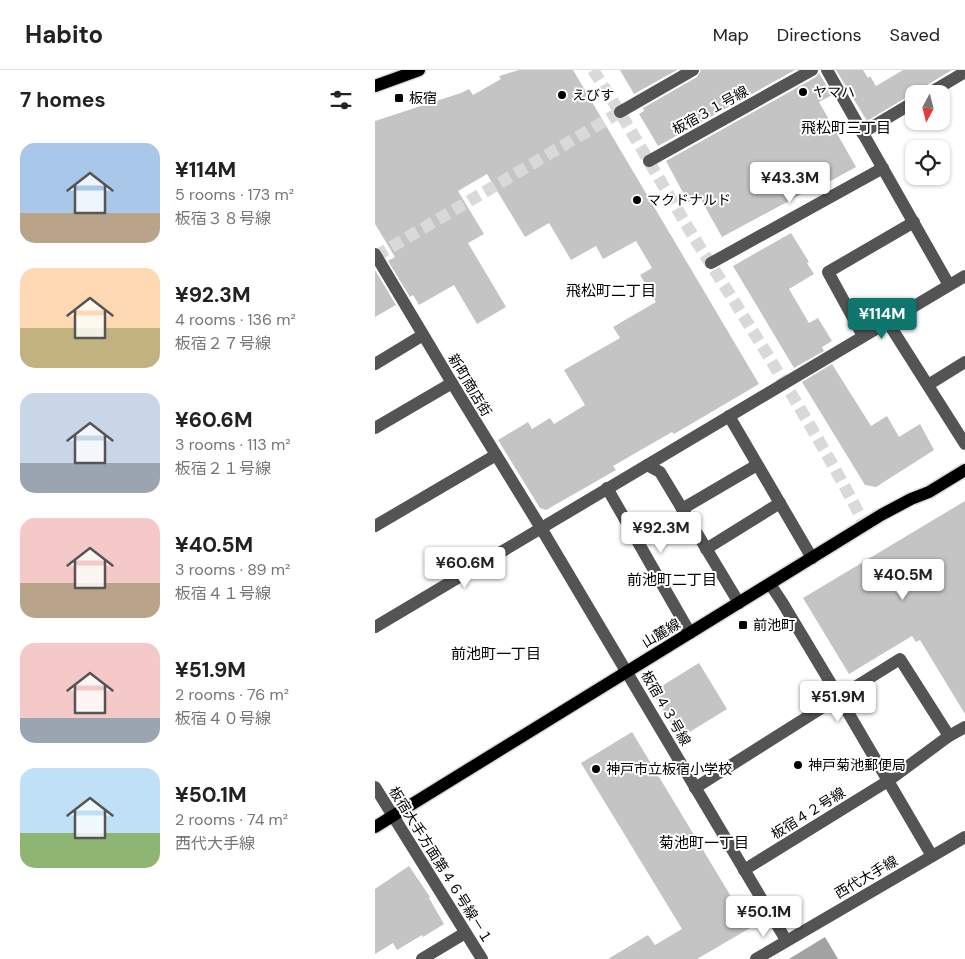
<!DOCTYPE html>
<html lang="en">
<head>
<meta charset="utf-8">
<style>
  :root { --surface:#fff; --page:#f6f6f6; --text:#222; --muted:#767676; --line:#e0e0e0; --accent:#0f766e }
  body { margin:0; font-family:"DM Sans","Noto Sans JP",sans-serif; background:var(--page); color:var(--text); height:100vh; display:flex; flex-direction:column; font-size:19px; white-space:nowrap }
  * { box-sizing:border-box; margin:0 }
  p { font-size:16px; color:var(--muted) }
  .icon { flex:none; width:28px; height:28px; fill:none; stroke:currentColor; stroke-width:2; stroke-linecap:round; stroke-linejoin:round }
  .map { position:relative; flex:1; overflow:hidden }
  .sheet { display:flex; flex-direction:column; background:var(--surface); width:375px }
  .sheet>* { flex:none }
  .needle { width:32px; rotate:187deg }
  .controls { position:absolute; left:530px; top:15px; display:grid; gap:10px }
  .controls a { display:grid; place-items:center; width:45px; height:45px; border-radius:10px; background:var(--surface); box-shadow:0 1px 4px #0004; font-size:25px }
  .price { position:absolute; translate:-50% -42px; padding:0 11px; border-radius:5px; background:#fff; color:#222; font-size:16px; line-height:32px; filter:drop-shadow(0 1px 2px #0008) }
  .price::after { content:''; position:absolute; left:50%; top:30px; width:15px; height:11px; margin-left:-8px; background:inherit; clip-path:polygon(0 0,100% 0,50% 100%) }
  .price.on { background:var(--accent); color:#fff }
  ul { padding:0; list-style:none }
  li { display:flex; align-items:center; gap:15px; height:125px; padding:0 20px }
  li span { display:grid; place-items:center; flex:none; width:140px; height:100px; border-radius:15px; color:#555 }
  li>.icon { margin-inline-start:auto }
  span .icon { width:60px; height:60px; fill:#fffc; stroke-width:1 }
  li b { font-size:21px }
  h2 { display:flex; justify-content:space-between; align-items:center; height:60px; padding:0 20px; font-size:21px }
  header { display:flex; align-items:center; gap:30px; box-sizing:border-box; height:70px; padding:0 25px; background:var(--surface); border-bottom:1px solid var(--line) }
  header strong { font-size:24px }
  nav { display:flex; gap:28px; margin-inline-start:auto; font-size:18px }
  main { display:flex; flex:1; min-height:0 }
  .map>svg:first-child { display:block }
  .water { fill:#a2a2a2 }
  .building { fill:#c4c4c4 }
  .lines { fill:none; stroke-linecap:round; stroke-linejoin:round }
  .minor-tunnel { stroke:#d9d9d9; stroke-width:12; stroke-dasharray:12 6; stroke-linecap:butt }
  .major-casing { stroke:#dbdbdb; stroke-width:15 }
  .minor { stroke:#545454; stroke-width:12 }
  .major { stroke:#000; stroke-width:12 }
  .poi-dot { fill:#000; stroke:#fff; stroke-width:2 }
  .labels { text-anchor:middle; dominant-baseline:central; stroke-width:4; stroke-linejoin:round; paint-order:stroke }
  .poi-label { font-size:14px; fill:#000; stroke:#fff; text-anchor:start }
  .street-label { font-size:14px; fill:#000; stroke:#fff }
  .neighbourhood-label { font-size:15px; fill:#000; stroke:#fff }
</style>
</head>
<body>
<header>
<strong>Habito</strong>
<nav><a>Map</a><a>Directions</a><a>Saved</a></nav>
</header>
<main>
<section class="sheet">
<h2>7 homes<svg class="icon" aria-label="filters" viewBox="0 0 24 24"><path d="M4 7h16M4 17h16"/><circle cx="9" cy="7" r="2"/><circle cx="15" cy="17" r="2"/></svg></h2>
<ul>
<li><span style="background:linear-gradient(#a9c7e8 70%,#b9a48a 0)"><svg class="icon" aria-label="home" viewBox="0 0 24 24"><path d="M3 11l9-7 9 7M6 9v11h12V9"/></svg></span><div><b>¥114M</b><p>5 rooms · 173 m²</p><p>板宿３８号線</p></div></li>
<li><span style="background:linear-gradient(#ffd9b3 60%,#c2b280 0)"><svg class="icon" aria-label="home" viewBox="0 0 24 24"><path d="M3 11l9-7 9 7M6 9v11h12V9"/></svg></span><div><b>¥92.3M</b><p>4 rooms · 136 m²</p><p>板宿２７号線</p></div></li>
<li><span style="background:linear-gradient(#c9d6e8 70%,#9aa5b1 0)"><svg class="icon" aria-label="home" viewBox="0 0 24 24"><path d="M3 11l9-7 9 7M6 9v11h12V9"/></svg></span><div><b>¥60.6M</b><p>3 rooms · 113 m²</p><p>板宿２１号線</p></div></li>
<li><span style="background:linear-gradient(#f6c9c9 65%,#b9a48a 0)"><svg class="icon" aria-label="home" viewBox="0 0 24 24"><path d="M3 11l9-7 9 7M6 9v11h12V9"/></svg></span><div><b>¥40.5M</b><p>3 rooms · 89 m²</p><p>板宿４１号線</p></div></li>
<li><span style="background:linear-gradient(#f6c9c9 75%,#9aa5b1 0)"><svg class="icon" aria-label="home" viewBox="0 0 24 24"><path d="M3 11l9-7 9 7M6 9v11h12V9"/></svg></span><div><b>¥51.9M</b><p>2 rooms · 76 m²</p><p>板宿４０号線</p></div></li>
<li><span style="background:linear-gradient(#bfe0f5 65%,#8fb573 0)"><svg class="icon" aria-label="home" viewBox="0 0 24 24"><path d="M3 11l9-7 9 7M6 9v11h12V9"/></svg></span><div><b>¥50.1M</b><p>2 rooms · 74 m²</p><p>西代大手線</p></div></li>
</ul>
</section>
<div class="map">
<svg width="590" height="889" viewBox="0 0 590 889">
  <rect width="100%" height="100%" fill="#fff"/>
  <!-- water -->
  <polygon class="water" points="450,867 463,889 414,889"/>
  <!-- building -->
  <g class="building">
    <polygon points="144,0 198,0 384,314 299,364 297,362 238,396 241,400 171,440 165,438 123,370 153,352 157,359 175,348 179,354 210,335 189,300 245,268 238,257 281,232 265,205 277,198 261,171 228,189 221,176 196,190 174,153 150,167 112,104 83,121 109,164 93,173 131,237 102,254 79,215 44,235 38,225 35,227 13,191 20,187 0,154 0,51 86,23 94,19 98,25 126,9 124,6"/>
    <polygon points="245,0 302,0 259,24"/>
    <polygon points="326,0 420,0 283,76 264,44 269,41 268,38 322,7"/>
    <polygon points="461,0 488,0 493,8 495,6 501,16 528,0 577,0 492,51"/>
    <polygon points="444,3 457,25 444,32 481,97 450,114 449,112 347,167 324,126 313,132 291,91 441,7"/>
    <polygon points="416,163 434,192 432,193 439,204 414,219 434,253 443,248 457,271 447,277 449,281 419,298 358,196"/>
    <polygon points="0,200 21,235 0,247"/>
    <polygon points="457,294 496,356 512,346 524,367 545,354 559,380 501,417 490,415 427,312"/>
    <polygon points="590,431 590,644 545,570 541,572 537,566 474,604 428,528"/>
    <polygon points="324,593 352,639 305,668 277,622"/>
    <polygon points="257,662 375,858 322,889 233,889 273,865 280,875 307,859 206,693"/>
    <polygon points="34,796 55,827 54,828 69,854 48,867 47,865 22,880 18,873 0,884 0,819"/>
  </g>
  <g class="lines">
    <!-- minor-tunnel -->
    <g class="minor-tunnel">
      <path d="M218,0C254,55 286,113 320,169C379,263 439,356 490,455"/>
      <polyline points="1,186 245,42"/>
    </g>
    <defs>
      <g id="major">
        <polyline points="0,16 44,0"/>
        <polyline points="0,757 506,445 536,429 554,422 590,400"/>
      </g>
    </defs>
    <!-- major casing -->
    <use href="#major" class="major-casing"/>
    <!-- minor -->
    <g class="minor">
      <polyline points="452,0 574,215"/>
      <polyline points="553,24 590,2"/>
      <polyline points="245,42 318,0"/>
      <polyline points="487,63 539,32"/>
      <polyline points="274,91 437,0"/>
      <polyline points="0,184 77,313 166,458 411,870"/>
      <polyline points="336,193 508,98"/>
      <polyline points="512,251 590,374"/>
      <polyline points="488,266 453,202 539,152"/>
      <polyline points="0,294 48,265"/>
      <polyline points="553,315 590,292"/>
      <polyline points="354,346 437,488"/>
      <polyline points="0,358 77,313"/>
      <polyline points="272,395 285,402 364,533"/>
      <polyline points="232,418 315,563"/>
      <polyline points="307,439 382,395"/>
      <polyline points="0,456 121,385"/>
      <polyline points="331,479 405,433"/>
      <polyline points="395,514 407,532 464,627 525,589 574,666 590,657"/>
      <polyline points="0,557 590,206"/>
      <polyline points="0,717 107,889"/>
      <polyline points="320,718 464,627 557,786"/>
      <polyline points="369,800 513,711 574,666"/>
      <polyline points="47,889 90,863"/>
      <polyline points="381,889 590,767"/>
    </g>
    <!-- major -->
    <use href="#major" class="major"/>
  </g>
  <!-- markers -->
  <g class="poi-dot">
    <circle cx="428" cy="22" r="5"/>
    <circle cx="187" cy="25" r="5"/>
    <rect x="19" y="23" width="10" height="10" rx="2.5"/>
    <circle cx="262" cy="130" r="5"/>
    <rect x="363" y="550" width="10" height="10" rx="2.5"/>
    <circle cx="423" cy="695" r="5"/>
    <circle cx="221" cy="699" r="5"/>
  </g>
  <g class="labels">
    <!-- poi labels -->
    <g class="poi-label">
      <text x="438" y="22">ヤマハ</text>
      <text x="197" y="25">えびす</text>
      <text x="34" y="28">板宿</text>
      <text x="272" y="130">マクドナルド</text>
      <text x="378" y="555">前池町</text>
      <text x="433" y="695">神戸菊池郵便局</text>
      <text x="231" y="699">神戸市立板宿小学校</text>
    </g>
    <!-- street labels -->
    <g class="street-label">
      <text transform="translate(335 40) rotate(-29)">板宿３１号線</text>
      <text transform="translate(95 315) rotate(59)">新町商店街</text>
      <text transform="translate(286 563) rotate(-31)">山麓線</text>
      <text transform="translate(291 638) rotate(60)">板宿４３号線</text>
      <text transform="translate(433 743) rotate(-32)">板宿４２号線</text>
      <text transform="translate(66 795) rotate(58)">板宿大手方面第４６号線－１</text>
      <text transform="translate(491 807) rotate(-30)">西代大手線</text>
    </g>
    <!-- neighbourhood labels -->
    <g class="neighbourhood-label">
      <text x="471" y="58">飛松町三丁目</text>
      <text x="236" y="221">飛松町二丁目</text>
      <text x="297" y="510">前池町二丁目</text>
      <text x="121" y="584">前池町一丁目</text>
      <text x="329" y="773">菊池町一丁目</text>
    </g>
  </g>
</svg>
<div class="controls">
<a><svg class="needle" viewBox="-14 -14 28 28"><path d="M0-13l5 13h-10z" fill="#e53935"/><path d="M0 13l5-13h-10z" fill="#767676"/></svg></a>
<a><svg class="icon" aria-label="locate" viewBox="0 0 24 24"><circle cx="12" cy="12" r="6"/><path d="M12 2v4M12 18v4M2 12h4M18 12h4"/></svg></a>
</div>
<b class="price" style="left:415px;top:134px">¥43.3M</b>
<b class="price on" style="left:507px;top:270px">¥114M</b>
<b class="price" style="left:286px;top:484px">¥92.3M</b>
<b class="price" style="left:90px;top:519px">¥60.6M</b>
<b class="price" style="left:528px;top:531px">¥40.5M</b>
<b class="price" style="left:463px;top:653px">¥51.9M</b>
<b class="price" style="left:389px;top:868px">¥50.1M</b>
</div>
</main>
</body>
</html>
